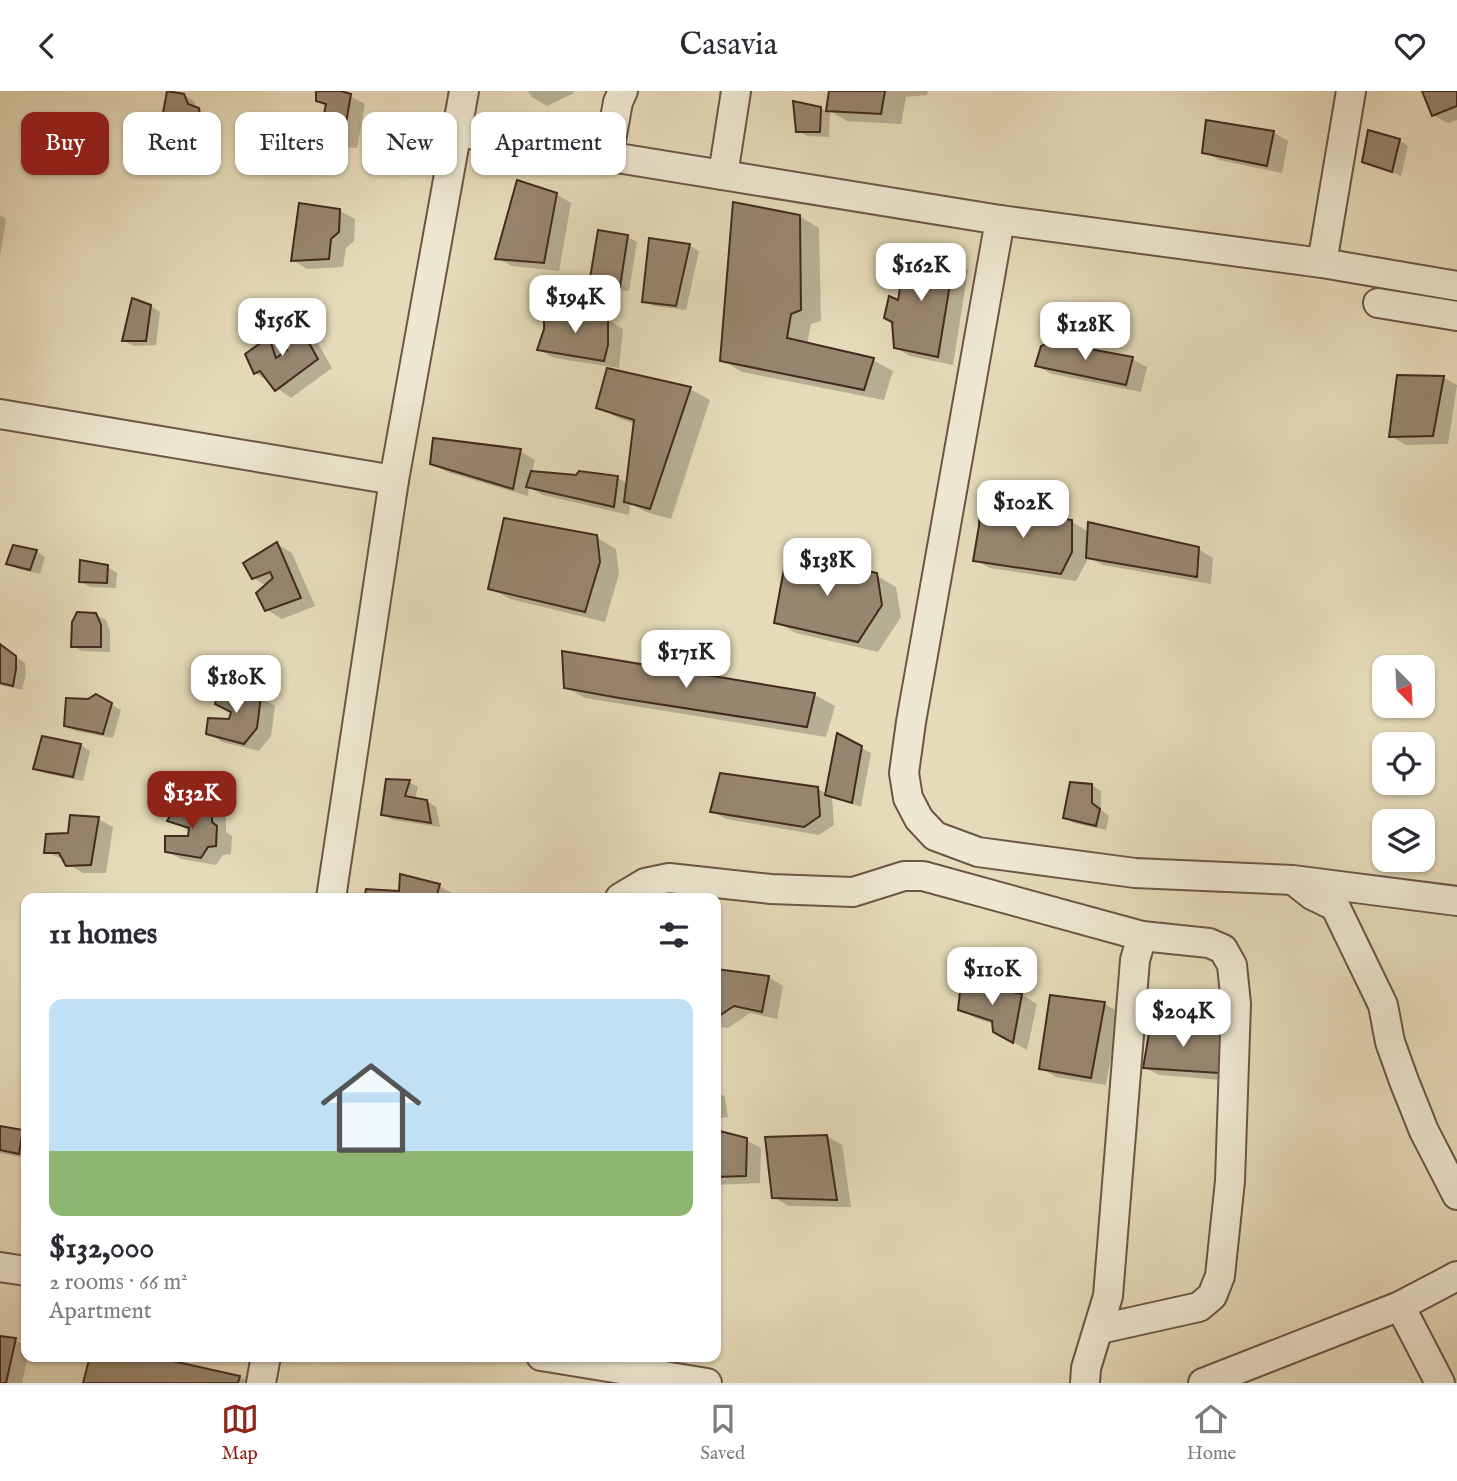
<!DOCTYPE html>
<html lang="en">
<head>
<meta charset="utf-8">
<style>
  :root { --surface:#fff; --page:#f2f2f3; --text:#2b2b33; --muted:#7c7c81; --line:#e1e1e2; --accent:#8f2418 }
  body { margin:0; font-family:"IM FELL English",serif; background:var(--page); color:var(--text); height:100vh; display:flex; flex-direction:column; font-size:26px; white-space:nowrap }
  * { box-sizing:border-box; margin:0 }
  p { font-size:23px; color:var(--muted) }
  .icon { flex:none; width:38px; height:38px; fill:none; stroke:currentColor; stroke-width:2; stroke-linecap:round; stroke-linejoin:round }
  .map { position:relative; flex:1; overflow:hidden }
  .side { position:absolute; left:21px; top:802px; width:700px; height:469px; display:flex; flex-direction:column; background:var(--surface); border-radius:14px; box-shadow:0 2px 5px #0004 }
  .side>* { flex:none }
  .banner { position:absolute; left:21px; top:21px; width:700px; height:63px; display:flex; gap:14px }
  .needle { width:46px; rotate:156deg }
  .fabs { position:absolute; left:1372px; top:564px; display:grid; gap:14px }
  .fabs a { display:grid; place-items:center; width:63px; height:63px; border-radius:14px; background:var(--surface); box-shadow:0 2px 5px #0004; font-size:35px }
  .price { position:absolute; translate:-50% -60px; padding:0 16px; border-radius:14px; background:#fff; color:#222; font-size:23px; line-height:46px; filter:drop-shadow(0 2px 4px #0008) }
  .price::after { content:''; position:absolute; left:50%; top:42px; width:21px; height:16px; margin-left:-10px; background:inherit; clip-path:polygon(0 0,100% 0,50% 100%) }
  .price.selected { background:var(--accent); color:#fff }
  ul { padding:0; list-style:none }
  li { display:grid; align-content:center; gap:14px; height:371px; padding:0 28px }
  li+li { border-top:2px solid var(--line) }
  li span { display:grid; place-items:center; height:217px; border-radius:14px; color:#555 }
  li>.icon { margin-inline-start:auto }
  span .icon { width:126px; height:126px; fill:#fffc; stroke-width:1 }
  li b { font-size:30px }
  h2 { display:flex; justify-content:space-between; align-items:center; height:84px; padding:0 28px; font-size:30px }
  .pill { padding:0 24px; border-radius:14px; background:var(--surface); box-shadow:0 2px 5px #0004; font-size:24px; line-height:63px }
  .pill.selected { background:var(--accent); color:#fff }
  header { display:flex; justify-content:space-between; align-items:center; height:91px; padding:0 28px; background:var(--surface); font-size:32px; font-weight:600 }
  .menu { display:flex; justify-content:space-around; align-items:center; height:98px; border-top:2px solid var(--line); background:var(--surface); font-size:19px; color:var(--muted) }
  .menu a { display:grid; justify-items:center; gap:4px }
  .menu .selected { color:var(--accent) }
  .map>svg:first-child { display:block }
  .shadow { fill:#0003 }
  .building { fill:#97866f; stroke:#422a1f; stroke-width:2 }
  .lines { fill:none; stroke-linecap:round; stroke-linejoin:round }
  .minor-casing { stroke:#6b5646; stroke-width:32 }
  .minor { stroke:#eee8d2; stroke-width:28 }
</style>
</head>
<body>
<header><svg class="icon" aria-label="back" viewBox="0 0 24 24"><path d="M15 5l-7 7 7 7"/></svg>Casavia<svg class="icon" aria-label="heart" viewBox="0 0 24 24"><path d="M12 20l-8-8c-3-5 5-10 8-4 3-6 11-1 8 4z"/></svg></header>
<div class="map">
<svg width="1457" height="1292" viewBox="0 0 1457 1292">
  <rect width="100%" height="100%" fill="#e5dbb9"/>
  <filter id="stains"><feTurbulence type="fractalNoise" baseFrequency=".00286" numOctaves="4"/><feColorMatrix values="0 0 0 0 .2 0 0 0 0 .09 0 0 0 0 .02 0 0 0 .5 -.17"/></filter>
  <radialGradient id="worn" r=".72"><stop offset=".6" stop-color="#630" stop-opacity="0"/><stop offset="1" stop-color="#630" stop-opacity=".3"/></radialGradient>
  <!-- shadow -->
  <g class="shadow">
    <polygon points="318,0 335,0 350,5 365,13 357,57 316,54 302,46 325,25 327,14 318,9"/>
    <polygon points="528,0 573,0 574,2 547,15 532,6"/>
    <polygon points="830,0 928,0 927,4 906,6 901,33 847,30 830,20 829,46 807,45 797,39 821,17 827,21"/>
    <polygon points="1424,0 1457,0 1457,29 1448,32 1433,24"/>
    <polygon points="184,4 194,10 197,19 208,25 210,39 198,42 195,52 183,52 174,47"/>
    <polygon points="1273,41 1288,50 1282,82 1219,69 1204,61"/>
    <polygon points="1399,49 1408,55 1401,85 1364,70"/>
    <polygon points="556,103 571,112 559,180 512,175 497,167"/>
    <polygon points="340,120 355,128 354,150 346,157 343,176 307,178 293,169"/>
    <polygon points="0,124 6,128 0,165"/>
    <polygon points="799,125 819,137 821,230 811,233 807,254 873,269 893,280 884,309 742,281 722,269"/>
    <polygon points="628,146 637,151 629,200 600,198 591,193"/>
    <polygon points="690,155 699,160 686,219 653,215 644,210"/>
    <polygon points="953,171 968,179 953,274 910,265 895,256 900,211"/>
    <polygon points="151,215 160,221 156,254 134,255 124,250"/>
    <polygon points="608,229 623,238 619,277 554,267 539,259 546,238"/>
    <polygon points="300,238 315,247 332,277 291,307 256,282 269,248 284,256 286,263"/>
    <polygon points="1132,268 1147,276 1141,301 1052,283 1037,275"/>
    <polygon points="1443,286 1457,294 1448,353 1406,354 1391,345"/>
    <polygon points="690,298 710,309 671,428 646,421 630,412 629,424 543,404 529,396 528,405 447,381 432,372 520,360 535,369 532,381 618,387 628,393 635,333 618,327 598,316"/>
    <polygon points="1072,431 1089,441 1198,458 1213,467 1211,493 1103,474 1087,465 1087,470 1076,490 990,477 975,469"/>
    <polygon points="596,446 616,458 619,483 605,531 510,508 490,497"/>
    <polygon points="277,453 292,462 315,515 282,528 267,519 267,495 253,487"/>
    <polygon points="36,460 45,466 40,483 18,478 8,472"/>
    <polygon points="107,476 117,482 116,497 90,496 80,490"/>
    <polygon points="876,484 896,496 901,526 878,561 796,542 776,531"/>
    <polygon points="96,524 106,529 110,540 110,561 82,560 73,555"/>
    <polygon points="0,555 25,572 26,584 22,599 0,594"/>
    <polygon points="564,562 815,604 835,615 826,646 585,607 565,596"/>
    <polygon points="252,601 275,615 271,645 259,660 222,651 208,642 230,630"/>
    <polygon points="96,605 121,619 113,647 75,640 65,634 88,610"/>
    <polygon points="839,645 871,662 861,716 832,706 834,734 819,744 726,728 712,720 818,698 827,703"/>
    <polygon points="81,654 90,660 83,690 44,682 35,677"/>
    <polygon points="409,691 418,696 415,708 427,710 436,716 440,736 393,729 383,723"/>
    <polygon points="1092,694 1101,700 1101,719 1109,725 1106,739 1074,732 1065,726"/>
    <polygon points="211,719 226,727 226,741 232,745 231,763 223,764 216,774 181,768 166,760 190,747 191,740 169,729"/>
    <polygon points="98,728 113,736 106,782 83,782 68,773 65,769 46,761"/>
    <polygon points="439,795 454,803 453,807 366,807"/>
    <polygon points="716,879 768,886 783,895 777,928 750,922 728,937 716,935"/>
    <polygon points="962,894 1022,904 1037,913 1027,959 994,940 994,933 975,927 960,918"/>
    <polygon points="1105,913 1119,921 1106,994 1056,986 1041,977"/>
    <polygon points="1220,943 1235,952 1234,990 1159,984 1144,976"/>
    <polygon points="716,1000 725,1006 728,1026 716,1028"/>
    <polygon points="0,1037 26,1043 26,1067 0,1062"/>
    <polygon points="716,1040 746,1049 761,1057 760,1092 716,1094"/>
    <polygon points="827,1045 842,1054 851,1116 788,1115 774,1106"/>
    <polygon points="0,1246 15,1249 26,1255 26,1265 28,1265 22,1292 0,1292"/>
    <polygon points="142,1265 240,1286 249,1292 84,1292"/>
  </g>
  <!-- building -->
  <g class="building">
    <polygon points="167,0 184,3 188,13 199,17 201,34 189,37 185,47 172,48 171,38 161,33"/>
    <polygon points="316,0 341,0 351,3 343,50 300,46 307,23 324,23 326,13 316,10"/>
    <polygon points="829,0 885,0 881,23 826,20"/>
    <polygon points="1422,0 1457,0 1457,15 1432,25"/>
    <polygon points="793,10 821,16 820,41 796,41"/>
    <polygon points="1206,29 1274,40 1267,75 1202,62"/>
    <polygon points="1368,39 1400,48 1392,81 1362,71"/>
    <polygon points="517,89 557,102 544,172 495,168"/>
    <polygon points="733,111 800,124 801,219 791,223 787,247 874,267 864,299 720,270"/>
    <polygon points="299,112 340,118 339,141 331,148 329,168 291,170"/>
    <polygon points="598,139 628,144 620,196 589,193"/>
    <polygon points="649,147 690,153 676,215 642,211"/>
    <polygon points="907,155 954,169 938,266 894,257 892,231 884,227 889,205 898,209"/>
    <polygon points="132,207 151,214 146,250 122,250"/>
    <polygon points="544,219 608,228 608,254 604,270 537,259 544,238"/>
    <polygon points="300,236 318,268 275,300 260,280 254,283 245,263 269,246 276,267 287,259 278,246"/>
    <polygon points="1052,251 1133,266 1126,294 1035,275 1041,255"/>
    <polygon points="607,277 691,296 650,418 624,411 634,329 596,317"/>
    <polygon points="1397,284 1444,285 1433,345 1389,346"/>
    <polygon points="433,347 521,358 513,398 430,373"/>
    <polygon points="531,380 576,384 579,380 618,385 614,416 526,396"/>
    <polygon points="980,415 1072,429 1072,461 1061,483 973,470 979,435"/>
    <polygon points="504,427 597,444 600,471 585,521 488,498"/>
    <polygon points="1088,431 1199,456 1197,486 1086,467"/>
    <polygon points="277,451 301,507 265,520 256,502 273,487 270,481 252,488 243,472"/>
    <polygon points="13,454 37,459 30,479 6,473"/>
    <polygon points="787,461 877,482 882,514 858,551 774,532"/>
    <polygon points="80,469 108,474 107,492 79,491"/>
    <polygon points="77,521 96,522 101,534 101,556 71,556 72,531"/>
    <polygon points="0,553 16,565 16,578 13,595 0,592"/>
    <polygon points="562,560 815,602 807,636 619,607 564,597"/>
    <polygon points="220,596 253,600 261,605 257,637 244,653 206,643 208,627 229,628 231,621 215,613"/>
    <polygon points="96,603 112,612 103,643 64,635 66,607 88,608"/>
    <polygon points="837,642 862,655 852,712 825,704"/>
    <polygon points="42,645 81,653 73,686 33,678"/>
    <polygon points="720,682 818,696 820,725 804,736 710,721"/>
    <polygon points="386,688 410,689 405,705 427,709 431,732 381,724"/>
    <polygon points="1070,691 1092,693 1092,712 1100,718 1096,735 1063,727"/>
    <polygon points="178,711 212,717 212,731 217,735 216,755 208,756 201,767 165,761 165,745 188,745 189,737 167,730"/>
    <polygon points="70,724 99,726 91,774 66,775 59,762 44,762 46,743 68,742"/>
    <polygon points="400,783 440,793 436,807 364,807 366,798 399,800"/>
    <polygon points="716,878 769,885 762,921 734,915 716,927"/>
    <polygon points="961,891 1022,903 1013,952 993,941 992,930 958,919"/>
    <polygon points="1050,904 1105,911 1091,987 1039,978"/>
    <polygon points="1151,931 1221,942 1219,982 1143,977"/>
    <polygon points="0,1035 23,1039 19,1063 0,1059"/>
    <polygon points="716,1039 747,1047 746,1085 716,1086"/>
    <polygon points="827,1044 837,1109 772,1107 765,1046"/>
    <polygon points="0,1245 16,1247 6,1292 0,1292"/>
    <polygon points="90,1265 150,1265 240,1285 238,1292 83,1292"/>
  </g>
  <g class="lines">
    <defs>
      <g id="minor">
        <polyline points="457,41 1000,129 1322,172 1457,195"/>
        <polyline points="608,66 618,11 623,0"/>
        <polyline points="723,84 736,0"/>
        <polyline points="1000,129 911,631 904,682 908,707 919,728 935,745 978,761 1135,782 1293,789 1457,810"/>
        <polyline points="1322,172 1351,0"/>
        <polyline points="1378,212 1457,225"/>
        <polyline points="0,323 394,389"/>
        <polyline points="1298,793 1312,804 1335,815 1383,914 1390,951 1404,990 1424,1040 1457,1104"/>
        <polyline points="331,807 394,389 464,0"/>
        <polyline points="620,807 645,792 669,787 771,798 853,801 904,785 923,785 1142,845 1209,852 1223,858 1232,874 1236,913 1230,1090 1220,1185 1212,1205 1199,1216 1100,1238"/>
        <polyline points="0,1176 26,1180"/>
        <polyline points="1400,1215 1440,1292"/>
        <polyline points="541,1265 707,1292"/>
        <polyline points="261,1292 266,1265"/>
        <polyline points="1085,1292 1086,1277 1108,1205 1135,869 1142,845"/>
        <polyline points="1203,1292 1400,1215 1457,1185"/>
      </g>
    </defs>
    <!-- minor casing -->
    <use href="#minor" class="minor-casing"/>
    <!-- minor -->
    <use href="#minor" class="minor"/>
  </g>
  <rect width="100%" height="100%" filter="url(#stains)"/>
  <rect width="100%" height="100%" fill="url(#worn)"/>
</svg>
<div class="fabs">
<a><svg class="needle" viewBox="-14 -14 28 28"><path d="M0-13l5 13h-10z" fill="#e53935"/><path d="M0 13l5-13h-10z" fill="#7c7c81"/></svg></a>
<a><svg class="icon" aria-label="locate" viewBox="0 0 24 24"><circle cx="12" cy="12" r="6"/><path d="M12 2v4M12 18v4M2 12h4M18 12h4"/></svg></a>
<a><svg class="icon" aria-label="layers" viewBox="0 0 24 24"><path d="M12 4l9 5-9 5-9-5zM3 14l9 5 9-5"/></svg></a>
</div>
<b class="price" style="left:921px;top:212px">$162K</b>
<b class="price" style="left:575px;top:244px">$194K</b>
<b class="price" style="left:282px;top:267px">$156K</b>
<b class="price" style="left:1085px;top:271px">$128K</b>
<b class="price" style="left:1023px;top:449px">$102K</b>
<b class="price" style="left:827px;top:507px">$138K</b>
<b class="price" style="left:686px;top:599px">$171K</b>
<b class="price" style="left:236px;top:624px">$180K</b>
<b class="price selected" style="left:192px;top:740px">$132K</b>
<b class="price" style="left:992px;top:916px">$110K</b>
<b class="price" style="left:1183px;top:958px">$204K</b>
<div class="banner">
<a class="pill selected">Buy</a>
<a class="pill">Rent</a>
<a class="pill">Filters</a>
<a class="pill">New</a>
<a class="pill">Apartment</a>
</div>
<section class="side">
<h2>11 homes<svg class="icon" aria-label="filters" viewBox="0 0 24 24"><path d="M4 7h16M4 17h16"/><circle cx="9" cy="7" r="2"/><circle cx="15" cy="17" r="2"/></svg></h2>
<ul>
<li><span style="background:linear-gradient(#bfe0f5 70%,#8fb573 0)"><svg class="icon" aria-label="home" viewBox="0 0 24 24"><path d="M3 11l9-7 9 7M6 9v11h12V9"/></svg></span><div><b>$132,000</b><p>2 rooms · 66 m²</p><p>Apartment</p></div></li>
</ul>
</section>
</div>
<nav class="menu">
<a class="selected"><svg class="icon" aria-label="map" viewBox="0 0 24 24"><path d="M3 6l6-2 6 2 6-2v14l-6 2-6-2-6 2zM9 4v14M15 6v14"/></svg>Map</a>
<a><svg class="icon" aria-label="saved" viewBox="0 0 24 24"><path d="M7 4h10v16l-5-4-5 4z"/></svg>Saved</a>
<a><svg class="icon" aria-label="home" viewBox="0 0 24 24"><path d="M3 11l9-7 9 7M6 9v11h12V9"/></svg>Home</a>
</nav>
</body>
</html>
